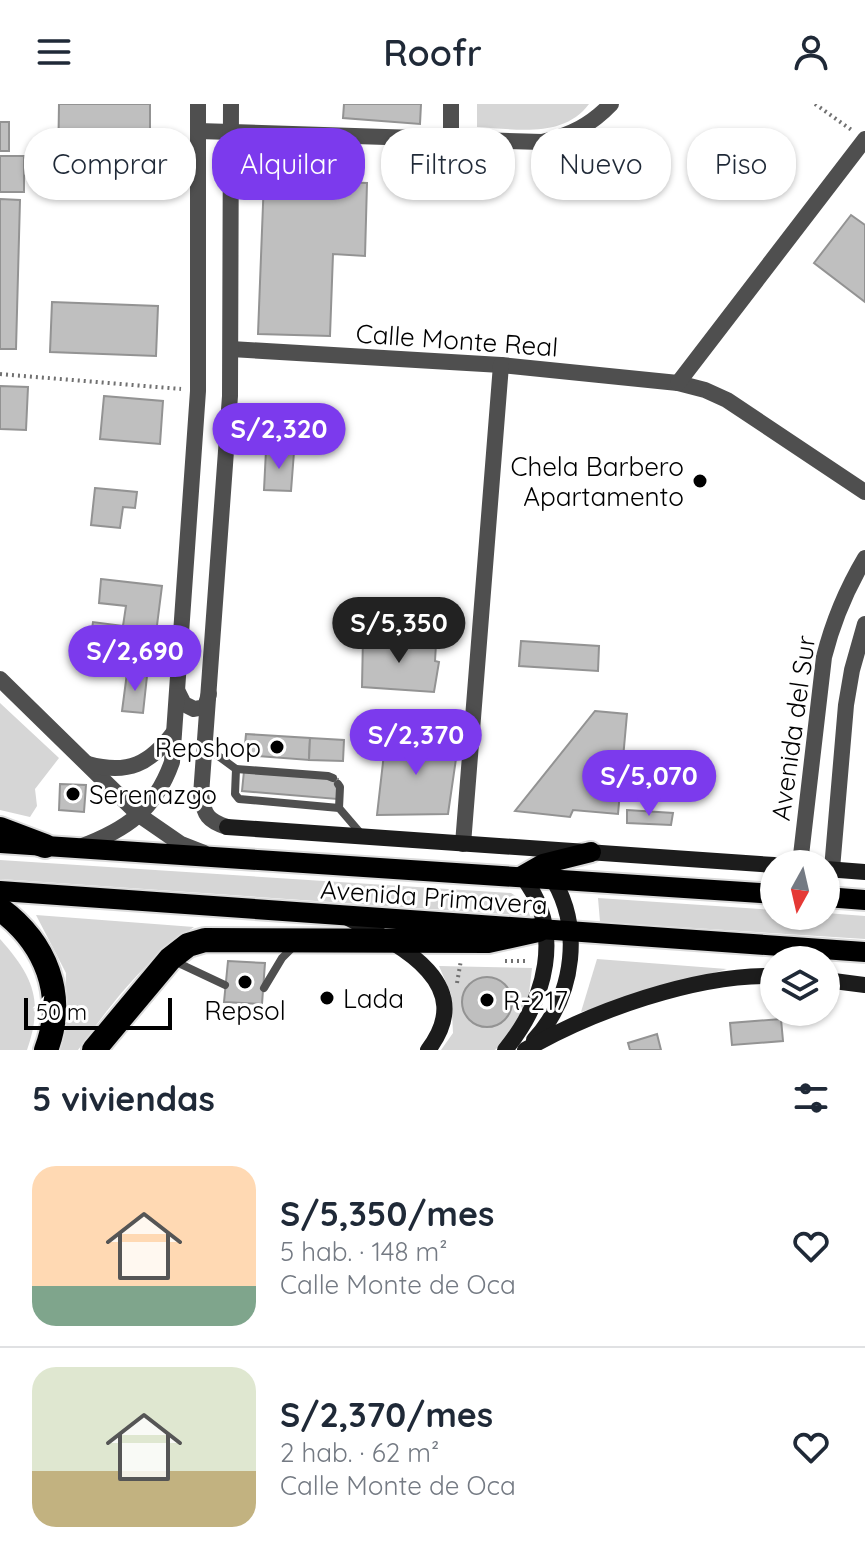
<!DOCTYPE html>
<html lang="es">
<head>
<meta charset="utf-8">
<style>
  :root { --surface:#fff; --page:#f6f6f7; --text:#1f2937; --muted:#747a83; --line:#e0e1e3; --accent:#7c3aed }
  body { margin:0; font-family:Quicksand,sans-serif; background:var(--page); color:var(--text); height:100vh; display:flex; flex-direction:column; font-size:30px; white-space:nowrap }
  * { box-sizing:border-box; margin:0 }
  p { font-size:26px; color:var(--muted) }
  .icon { flex:none; width:44px; height:44px; fill:none; stroke:currentColor; stroke-width:2; stroke-linecap:round; stroke-linejoin:round }
  .map { position:relative; height:946px; overflow:hidden }
  .panel { display:flex; flex-direction:column; background:var(--surface); flex:1 }
  .panel>* { flex:none }
  .guide { position:absolute; left:24px; top:24px; width:818px; height:72px; display:flex; gap:16px }
  .needle { width:52px; rotate:188deg }
  .controls { position:absolute; left:760px; top:746px; display:grid; gap:16px }
  .controls a { display:grid; place-items:center; width:80px; height:80px; border-radius:50%; background:var(--surface); box-shadow:0 2px 6px #0004; font-size:40px }
  .scale { position:absolute; left:24px; bottom:20px; width:148px; box-sizing:border-box; padding-left:8px; border:4px solid #000; border-top:0; font-size:22px; line-height:28px; white-space:nowrap; color:#000; -webkit-text-stroke:6px #fff; paint-order:stroke }
  .price { position:absolute; translate:-50% -68px; padding:0 18px; border-radius:28px; background:var(--accent); color:#fff; font-size:26px; line-height:52px; filter:drop-shadow(0 2px 4px #0008) }
  .price::after { content:''; position:absolute; left:50%; top:48px; width:24px; height:18px; margin-left:-12px; background:inherit; clip-path:polygon(0 0,100% 0,50% 100%) }
  .price.active { background:#222; color:#fff }
  ul { padding:0; list-style:none }
  li { display:flex; align-items:center; gap:24px; height:200px; padding:0 32px }
  li+li { border-top:2px solid var(--line) }
  li span { display:grid; place-items:center; flex:none; width:224px; height:160px; border-radius:24px; color:#555 }
  li>.icon { margin-inline-start:auto }
  span .icon { width:96px; height:96px; fill:#fffc; stroke-width:1 }
  li b { font-size:34px }
  h2 { display:flex; justify-content:space-between; align-items:center; height:96px; padding:0 32px; font-size:34px }
  .chip { padding:0 28px; border-radius:32px; background:var(--surface); box-shadow:0 2px 6px #0004; font-size:28px; line-height:72px }
  .chip.active { background:var(--accent); color:#fff }
  header { display:flex; justify-content:space-between; align-items:center; height:104px; padding:0 32px; background:var(--surface); font-size:36px; font-weight:600 }
  .map>svg:first-child { display:block }
  .green { fill:#d6d6d6 }
  .building { fill:#bfbfbf; stroke:#939393; stroke-width:2 }
  .lines { fill:none; stroke-linecap:round; stroke-linejoin:round }
  .primary-casing { stroke:#dbdbdb; stroke-width:24 }
  .motorway-casing { stroke:#dbdbdb; stroke-width:28 }
  .path { stroke:#717171; stroke-width:4; stroke-dasharray:2 4; stroke-linecap:butt }
  .service { stroke:#4f4f4f; stroke-width:8 }
  .minor { stroke:#4f4f4f; stroke-width:16 }
  .tertiary { stroke:#4f4f4f; stroke-width:16 }
  .secondary { stroke:#1c1c1c; stroke-width:16 }
  .primary { stroke:#000; stroke-width:20 }
  .motorway { stroke:#000; stroke-width:24 }
  .poi-dot { fill:#000; stroke:#fff; stroke-width:3 }
  .labels { text-anchor:middle; dominant-baseline:central; stroke-width:6; stroke-linejoin:round; paint-order:stroke }
  .street-label { font-size:26px; fill:#000; stroke:#fff }
  .poi-label { font-size:26px; fill:#000; stroke:#fff; text-anchor:start }
</style>
</head>
<body>
<header><svg class="icon" aria-label="menu" viewBox="0 0 24 24"><path d="M4 6h16M4 12h16M4 18h16"/></svg>Roofr<svg class="icon" aria-label="person" viewBox="0 0 24 24"><circle cx="12" cy="8" r="4"/><path d="M4 21q1-7 8-7t8 7"/></svg></header>
<div class="map">
<svg width="865" height="946" viewBox="0 0 865 946">
  <rect width="100%" height="100%" fill="#fff"/>
  <!-- green -->
  <g class="green">
    <path d="M477,0H589C563,35 515,25 477,23Z"/>
    <polygon points="0,599 59,654 35,685 37,702 30,713 0,706"/>
    <polygon points="0,756 511,789 525,798 530,812 0,775"/>
    <polygon points="598,794 774,806 774,812 826,812 826,809 865,812 865,835 600,818"/>
    <path d="M36,811L194,823C145,855 112,899 78,946H58L64,930L66,869Z"/>
    <path d="M0,835C33,872 44,897 27,946H0Z"/>
    <polygon points="597,855 727,865 581,908"/>
    <polygon points="439,862 532,864 528,898 506,935 495,946 441,946 453,929 451,890"/>
  </g>
  <!-- building -->
  <g class="building">
    <polygon points="59,0 150,0 150,64 58,63"/>
    <polygon points="344,0 421,0 420,20 343,14"/>
    <rect x="0" y="18" width="9" height="29"/>
    <rect x="0" y="52" width="24" height="36"/>
    <polygon points="264,75 367,79 365,152 333,150 330,232 258,230"/>
    <polygon points="0,95 20,96 16,245 0,245"/>
    <polygon points="851,111 865,121 865,198 814,159"/>
    <polygon points="52,198 158,202 156,252 50,248"/>
    <polygon points="0,282 28,283 26,326 0,325"/>
    <polygon points="104,292 163,297 160,340 100,335"/>
    <polygon points="266,346 294,348 291,387 264,386"/>
    <polygon points="95,384 137,388 135,404 123,403 120,424 91,421"/>
    <polygon points="101,475 162,482 153,553 89,545 93,518 123,522 126,502 99,499"/>
    <polygon points="363,532 436,540 435,557 439,558 434,588 362,583"/>
    <polygon points="521,537 599,542 598,567 519,562"/>
    <polygon points="127,569 147,572 143,609 122,607"/>
    <polygon points="595,607 627,610 618,710 573,706 570,713 515,707"/>
    <polygon points="246,630 310,634 309,656 244,651"/>
    <polygon points="386,632 458,641 448,710 377,711"/>
    <polygon points="310,634 344,636 343,657 309,656"/>
    <polygon points="244,667 338,675 337,695 242,687"/>
    <polygon points="60,680 86,681 84,708 59,706"/>
    <polygon points="627,706 673,709 671,721 627,719"/>
    <polygon points="228,857 265,859 262,900 224,898"/>
    <circle cx="487" cy="898" r="25"/>
    <polygon points="781,915 783,937 732,941 730,919"/>
    <polygon points="657,930 661,946 630,946 628,939"/>
  </g>
  <g class="lines">
    <defs>
      <g id="primary">
        <polyline points="0,739 774,790"/>
        <polyline points="522,772 543,760 591,748"/>
        <polyline points="0,787 865,848"/>
        <polyline points="826,793 865,796"/>
      </g>
      <g id="motorway">
        <polyline points="0,725 45,742"/>
        <path d="M0,805C46,839 67,891 46,946"/>
        <polyline points="94,946 170,855 188,841 205,836 488,837 538,826"/>
      </g>
    </defs>
    <!-- primary casing -->
    <use href="#primary" class="primary-casing"/>
    <!-- motorway casing -->
    <use href="#motorway" class="motorway-casing"/>
    <!-- path -->
    <g class="path">
      <polyline points="815,0 853,27"/>
      <polyline points="0,270 181,285"/>
      <polyline points="505,857 529,857"/>
      <polyline points="457,879 461,856"/>
    </g>
    <!-- service -->
    <g class="service">
      <polyline points="206,643 236,665 235,690 239,695 339,704 363,732"/>
      <polyline points="236,665 328,672 333,674"/>
      <polyline points="338,680 340,683 339,704"/>
      <polyline points="174,857 225,881"/>
      <polyline points="264,884 282,854 293,843"/>
    </g>
    <!-- minor -->
    <g class="minor">
      <polyline points="451,0 451,37"/>
      <path d="M198,27L542,38C571,31 591,21 611,0"/>
      <polyline points="231,245 501,261 678,279 705,286 727,296 865,388"/>
      <polyline points="678,279 865,35"/>
      <polyline points="463,740 501,261"/>
    </g>
    <!-- tertiary -->
    <g class="tertiary">
      <polyline points="0,575 139,711 181,740 204,749"/>
      <polyline points="178,588 184,600 194,605 205,603 209,590"/>
      <path d="M88,660C128,671 150,660 174,628"/>
      <path d="M227,723C208,717 204,711 201,691L230,292L231,0"/>
      <path d="M80,743C126,726 155,706 172,658L198,287V0"/>
      <path d="M800,760L824,553C833,517 846,486 865,454"/>
      <polyline points="832,765 846,601 852,566 865,520"/>
    </g>
    <!-- secondary -->
    <g class="secondary">
      <polyline points="227,723 774,761"/>
      <polyline points="826,765 865,768"/>
      <path d="M346,813C396,839 480,878 428,946"/>
      <polyline points="826,876 865,881"/>
      <path d="M534,936C575,891 584,821 549,769"/>
      <path d="M505,946C546,896 565,827 522,772"/>
      <path d="M525,946C592,907 696,870 774,872"/>
    </g>
    <!-- primary -->
    <use href="#primary" class="primary"/>
    <!-- motorway -->
    <use href="#motorway" class="motorway"/>
  </g>
  <!-- markers -->
  <g class="poi-dot">
    <circle cx="700" cy="377" r="8"/>
    <circle cx="277" cy="643" r="8"/>
    <circle cx="73" cy="690" r="8"/>
    <circle cx="245" cy="878" r="8"/>
    <circle cx="327" cy="894" r="8"/>
    <circle cx="487" cy="896" r="8"/>
  </g>
  <g class="labels">
    <!-- street labels -->
    <g class="street-label">
      <text transform="translate(457 236) rotate(4)">Calle Monte Real</text>
      <text transform="translate(793 624) rotate(-82)">Avenida del Sur</text>
      <text transform="translate(434 793) rotate(4)">Avenida Primavera</text>
    </g>
    <!-- poi labels -->
    <g class="poi-label">
      <text x="684" y="362" text-anchor="end">Chela Barbero<tspan x="684" dy="30">Apartamento</tspan></text>
      <text x="261" y="643" text-anchor="end">Repshop</text>
      <text x="89" y="690">Serenazgo</text>
      <text x="343" y="894">Lada</text>
      <text x="503" y="896">R-217</text>
      <text x="245" y="906" text-anchor="middle">Repsol</text>
    </g>
  </g>
</svg>
<div class="controls">
<a><svg class="needle" viewBox="-14 -14 28 28"><path d="M0-13l5 13h-10z" fill="#e53935"/><path d="M0 13l5-13h-10z" fill="#747a83"/></svg></a>
<a><svg class="icon" aria-label="layers" viewBox="0 0 24 24"><path d="M12 4l9 5-9 5-9-5zM3 14l9 5 9-5"/></svg></a>
</div>
<div class="scale">50 m</div>
<b class="price" style="left:279px;top:367px">S/2,320</b>
<b class="price active" style="left:399px;top:561px">S/5,350</b>
<b class="price" style="left:135px;top:589px">S/2,690</b>
<b class="price" style="left:416px;top:673px">S/2,370</b>
<b class="price" style="left:649px;top:714px">S/5,070</b>
<div class="guide">
<a class="chip">Comprar</a>
<a class="chip active">Alquilar</a>
<a class="chip">Filtros</a>
<a class="chip">Nuevo</a>
<a class="chip">Piso</a>
</div>
</div>
<section class="panel">
<h2>5 viviendas<svg class="icon" aria-label="filters" viewBox="0 0 24 24"><path d="M4 7h16M4 17h16"/><circle cx="9" cy="7" r="2"/><circle cx="15" cy="17" r="2"/></svg></h2>
<ul>
<li><span style="background:linear-gradient(#ffd9b3 75%,#7fa58c 0)"><svg class="icon" aria-label="home" viewBox="0 0 24 24"><path d="M3 11l9-7 9 7M6 9v11h12V9"/></svg></span><div><b>S/5,350/mes</b><p>5 hab. · 148 m²</p><p>Calle Monte de Oca</p></div><svg class="icon" aria-label="heart" viewBox="0 0 24 24"><path d="M12 20l-8-8c-3-5 5-10 8-4 3-6 11-1 8 4z"/></svg></li>
<li><span style="background:linear-gradient(#dfe7d0 65%,#c2b280 0)"><svg class="icon" aria-label="home" viewBox="0 0 24 24"><path d="M3 11l9-7 9 7M6 9v11h12V9"/></svg></span><div><b>S/2,370/mes</b><p>2 hab. · 62 m²</p><p>Calle Monte de Oca</p></div><svg class="icon" aria-label="heart" viewBox="0 0 24 24"><path d="M12 20l-8-8c-3-5 5-10 8-4 3-6 11-1 8 4z"/></svg></li>
</ul>
</section>
</body>
</html>
